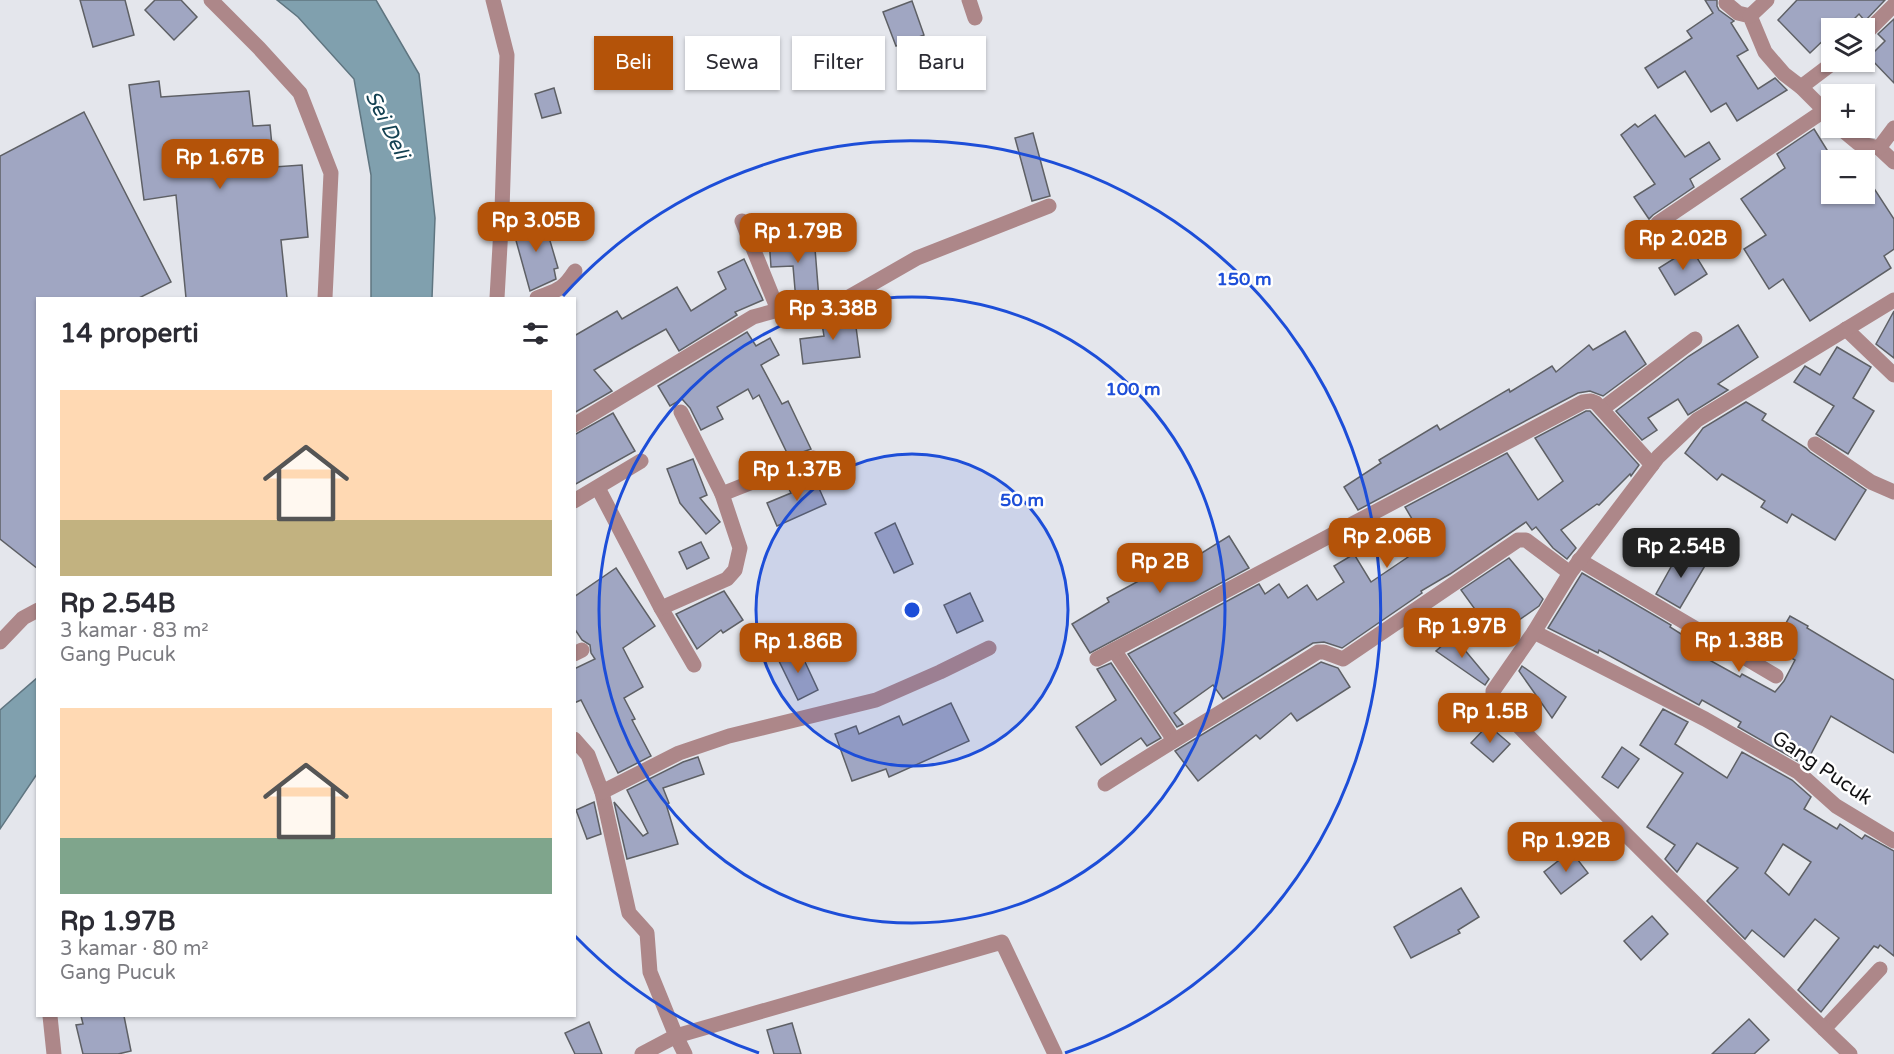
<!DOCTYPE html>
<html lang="id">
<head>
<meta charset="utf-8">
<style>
  :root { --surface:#fff; --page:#f2f2f3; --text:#2b2b33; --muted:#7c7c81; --accent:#b45309 }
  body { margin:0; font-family:"Varela Round",sans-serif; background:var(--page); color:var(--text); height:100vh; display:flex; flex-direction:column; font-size:22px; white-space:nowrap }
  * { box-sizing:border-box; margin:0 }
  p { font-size:20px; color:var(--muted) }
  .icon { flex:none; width:33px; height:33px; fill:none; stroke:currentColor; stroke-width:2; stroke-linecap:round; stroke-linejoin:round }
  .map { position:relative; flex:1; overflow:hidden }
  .panel { position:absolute; left:36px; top:297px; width:540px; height:720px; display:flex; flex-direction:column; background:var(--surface); border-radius:0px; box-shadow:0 2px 4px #0004 }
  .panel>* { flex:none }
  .hud { position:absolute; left:594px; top:36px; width:570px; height:54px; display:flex; gap:12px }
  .tools { position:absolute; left:1821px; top:18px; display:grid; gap:12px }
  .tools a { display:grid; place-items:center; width:54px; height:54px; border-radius:0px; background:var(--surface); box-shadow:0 2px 4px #0004; font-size:30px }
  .price { position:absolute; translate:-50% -51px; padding:0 14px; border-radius:12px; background:var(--accent); color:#fff; font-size:20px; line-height:39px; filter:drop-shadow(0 2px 3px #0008) }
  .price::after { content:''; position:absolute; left:50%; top:36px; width:18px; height:14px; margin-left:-9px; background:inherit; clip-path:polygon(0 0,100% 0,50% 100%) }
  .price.on { background:#222; color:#fff }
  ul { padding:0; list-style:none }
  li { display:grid; align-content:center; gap:12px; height:318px; padding:0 24px }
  li span { display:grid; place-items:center; height:186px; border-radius:0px; color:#555 }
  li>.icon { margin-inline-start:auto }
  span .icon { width:108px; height:108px; fill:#fffc; stroke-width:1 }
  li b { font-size:26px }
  h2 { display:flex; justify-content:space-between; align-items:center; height:72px; padding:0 24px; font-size:26px }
  .pill { padding:0 21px; border-radius:0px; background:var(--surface); box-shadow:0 2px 4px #0004; font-size:21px; line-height:54px }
  .pill.on { background:var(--accent); color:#fff }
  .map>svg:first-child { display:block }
  .water { fill:#80a0ae; stroke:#5f7580; stroke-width:1.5 }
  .building { fill:#a0a6c2; stroke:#5e6065; stroke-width:1.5; fill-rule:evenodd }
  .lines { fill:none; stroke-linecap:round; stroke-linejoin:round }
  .minor { stroke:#ad8789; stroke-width:15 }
  .ring { fill:none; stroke:#1d4ed8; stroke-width:3 }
  .labels { text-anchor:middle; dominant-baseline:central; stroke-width:5; stroke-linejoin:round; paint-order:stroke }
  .street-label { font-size:20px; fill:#121214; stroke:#fff }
  .water-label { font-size:21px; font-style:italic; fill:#134152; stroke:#fff }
  .centre { fill:#1d4ed8; stroke:#fff; stroke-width:3 }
  .ring-label { font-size:18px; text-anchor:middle; font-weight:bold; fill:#1d4ed8; stroke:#fff; stroke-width:5; stroke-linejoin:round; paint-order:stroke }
</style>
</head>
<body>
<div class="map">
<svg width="1894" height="1054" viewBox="0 0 1894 1054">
  <rect width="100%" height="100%" fill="#e4e6ec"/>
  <!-- water -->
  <g class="water">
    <polygon points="277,0 376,0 419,74 435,218 432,298 371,298 371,175 354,79 298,17"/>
    <polygon points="37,678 37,774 0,829 0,710"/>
  </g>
  <!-- building -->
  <g class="building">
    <polygon points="80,0 125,0 134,35 93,47"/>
    <polygon points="155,0 181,0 197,17 174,40 145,10"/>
    <polygon points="1705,0 1717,0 1717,6 1719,10 1734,21 1731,23 1748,50 1737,56 1758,89 1775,78 1787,90 1737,121 1726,103 1711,112 1685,71 1658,88 1645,68 1692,38 1687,31 1713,13"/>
    <polygon points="1797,0 1885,0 1865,21 1859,14 1845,28 1832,28 1832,32 1810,53 1778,20"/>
    <polygon points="912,1 924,35 896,46 883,12"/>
    <polygon points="1894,19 1894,83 1869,57 1885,41 1878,34"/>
    <polygon points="159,81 161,97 249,91 253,126 270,125 274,167 302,165 308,237 281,240 287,298 186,298 176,195 144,200 129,85"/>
    <polygon points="554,88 561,113 542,118 535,94"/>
    <polygon points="84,112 171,282 139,298 38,298 38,569 0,539 0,156"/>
    <polygon points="1655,115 1685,157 1709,142 1720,159 1690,179 1694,187 1653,215 1649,219 1634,197 1655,184 1621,135 1635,124 1638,127"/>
    <polygon points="1814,129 1832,158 1832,194 1864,194 1864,173 1894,219 1894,249 1884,256 1891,268 1810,321 1783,279 1769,289 1744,249 1766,235 1741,199 1785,168 1777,154"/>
    <polygon points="1033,133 1050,196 1032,201 1015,138"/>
    <polygon points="543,217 558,268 554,269 556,279 530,291 512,226"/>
    <polygon points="814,236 819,299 796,301 793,266 771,267 769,239"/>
    <polygon points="1691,248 1707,274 1675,295 1659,268"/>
    <polygon points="744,259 763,300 735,312 737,315 679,351 666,329 634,347 594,370 612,391 574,413 574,336 617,311 622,319 677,287 691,311 726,289 718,272"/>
    <polygon points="1894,311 1894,358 1876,344"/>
    <polygon points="854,312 860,357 803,364 800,339 824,336 821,318"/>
    <polygon points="1738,325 1758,357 1718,384 1728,390 1688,415 1678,399 1648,418 1657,430 1642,440 1616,411 1689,356"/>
    <polygon points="1625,331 1646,364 1603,396 1590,391 1578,393 1358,510 1344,487 1381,463 1379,460 1437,425 1440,430 1509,389 1510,392 1552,366 1556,372 1589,345 1593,350"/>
    <polygon points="747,332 756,346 770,338 779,355 761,365 782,404 788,401 811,449 789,457 759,395 753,399 748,389 717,407 723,419 701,430 690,408 682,399 670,406 658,386"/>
    <polygon points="1837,347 1871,367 1853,398 1874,411 1848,454 1816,434 1834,406 1794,382 1805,366 1820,375"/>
    <polygon points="1746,402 1766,414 1762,420 1806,448 1810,452 1866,490 1835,540 1792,514 1787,523 1761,507 1765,501 1722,474 1717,480 1685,453 1703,428"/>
    <polygon points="1586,411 1590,411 1639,465 1631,476 1630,474 1599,505 1597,504 1561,530 1576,548 1567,559 1553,548 1536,527 1532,530 1526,522 1450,574 1421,591 1422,593 1342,648 1324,642 1313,643 1223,699 1213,685 1174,713 1183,724 1177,727 1128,654 1259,584 1265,594 1279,584 1288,598 1307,585 1317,600 1344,582 1334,566 1354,554 1371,582 1408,557 1406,552 1425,541 1405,507 1507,453 1538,500 1563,481 1535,438"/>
    <polygon points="613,413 635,451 574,485 574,435"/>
    <polygon points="693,459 707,495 700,498 720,522 706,534 680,503 667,469"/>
    <polygon points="814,477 826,504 777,526 767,503 791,493 789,489"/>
    <polygon points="895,523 913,564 894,573 875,533"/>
    <polygon points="1229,536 1249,568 1090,653 1072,624 1109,602 1107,598 1146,577 1148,580 1185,554 1189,561"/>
    <polygon points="701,542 709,558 687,569 679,552"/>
    <polygon points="1681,549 1706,564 1680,608 1656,594"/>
    <polygon points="1509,558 1543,599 1539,606 1495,637 1461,590"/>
    <polygon points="616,568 655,626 623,648 643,687 624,698 635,719 632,720 651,756 618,773 581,700 574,703 574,669 595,659 591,653 590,645 582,640 574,628 574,597"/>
    <polygon points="1582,573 1671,625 1670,627 1689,639 1684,646 1740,677 1742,674 1775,692 1784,681 1795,660 1772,647 1790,616 1808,626 1807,628 1894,680 1894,753 1831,716 1805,765 1738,727 1741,722 1702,700 1699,705 1599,650 1598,653 1548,628"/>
    <polygon points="724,591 743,620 723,633 721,630 697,649 676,614"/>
    <polygon points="970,593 983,621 957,633 944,605"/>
    <polygon points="1453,636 1489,679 1485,685 1436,651"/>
    <polygon points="799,649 818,690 798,700 778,659"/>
    <polygon points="1321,662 1338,668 1350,687 1297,721 1291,713 1260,739 1256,735 1198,781 1175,751"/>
    <polygon points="1111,663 1161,738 1147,746 1141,738 1101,765 1076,727 1116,700 1097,669"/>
    <polygon points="1522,666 1566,697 1552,718 1519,671"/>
    <polygon points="951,703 969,741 889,777 886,769 852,781 835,734 856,726 859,734 899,716 903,725"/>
    <path d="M1663,709L1688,722L1675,744L1727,778L1742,752L1792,780L1811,797L1804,809L1837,829L1840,824L1862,839L1865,835L1894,851V956L1880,945L1878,948L1874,946L1821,1012L1798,990L1839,938L1815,919L1784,957L1752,930L1745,939L1707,901L1738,868L1697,843L1677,872L1665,859L1675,845L1647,827L1683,773L1640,745ZM1783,844L1811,862L1789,895L1765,873Z"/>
    <polygon points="1488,725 1510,744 1493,762 1471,743"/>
    <polygon points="1622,747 1639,759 1618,788 1602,777"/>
    <polygon points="698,757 704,774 663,788 669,803 666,804 678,844 627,859 614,802 643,836 648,833 627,790 683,762"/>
    <polygon points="594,802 601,834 587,839 576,810"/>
    <polygon points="1571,851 1588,873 1561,894 1544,872"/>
    <polygon points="1461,888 1479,917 1458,930 1460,933 1411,958 1394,927"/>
    <polygon points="1652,916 1668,934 1641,960 1624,941"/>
    <polygon points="81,1016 124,1016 131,1051 118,1054 83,1054 76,1025 83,1024"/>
    <polygon points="1749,1019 1769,1040 1754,1054 1712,1054"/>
    <polygon points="589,1022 602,1054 575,1054 565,1033"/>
    <polygon points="792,1023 801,1054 774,1054 767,1030"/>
  </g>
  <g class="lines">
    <!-- minor -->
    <g class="minor">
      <polyline points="211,0 259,48 300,93 331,173 325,298"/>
      <polyline points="493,0 507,55 502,210 497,298"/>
      <polyline points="969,0 975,18"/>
      <polyline points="1726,3 1738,13 1750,16 1765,52 1784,74 1801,87 1832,118"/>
      <polyline points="1750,16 1767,0"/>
      <polyline points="1864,35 1894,5"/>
      <polyline points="1801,87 1834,62"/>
      <polyline points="1840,128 1858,143 1879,148 1894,162"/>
      <polyline points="1879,148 1894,128"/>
      <polyline points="742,221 778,310"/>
      <polyline points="1658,223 1825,110"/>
      <path d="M537,298C557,290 562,291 575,271"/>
      <polyline points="1846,329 1894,375"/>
      <polyline points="1602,409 1695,339"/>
      <polyline points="574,425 753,317 778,310 805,311 825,308 842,301 917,258 1049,206"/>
      <polyline points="1815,444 1871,482 1894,492"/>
      <polyline points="598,488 661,608 694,665"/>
      <polyline points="722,494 813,458"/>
      <polyline points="574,501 641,461"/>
      <polyline points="1579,560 1776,676"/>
      <polyline points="661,608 727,579 735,570 740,548 722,494 681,412"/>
      <polyline points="1534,632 1705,719 1798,772 1836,806 1894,841"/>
      <polyline points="0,642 23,618 38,610"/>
      <polyline points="1114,650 1174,740"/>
      <polyline points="574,654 582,650"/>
      <polyline points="1097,659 1583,402 1591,401 1596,403 1652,465"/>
      <polyline points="574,739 588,755 602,792 629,913 647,933 650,972 676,1036 685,1054"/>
      <path d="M1105,784C1175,739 1247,697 1318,652H1324L1343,659L1518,540H1526L1570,573"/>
      <polyline points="602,792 679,753 729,736 876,700 940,672 989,648"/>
      <polyline points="50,1016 54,1054"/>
      <polyline points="1824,1029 1880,969"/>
      <polyline points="642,1054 676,1036 1002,942 1055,1054"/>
      <path d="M1850,1054C1729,938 1610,820 1493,700V691L1534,632L1570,573L1658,457L1697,420L1894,300"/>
    </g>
  </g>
  <!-- distance rings -->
  <circle cx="912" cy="610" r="156" fill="#1d4ed8" fill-opacity=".12"/>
  <g class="ring">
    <circle cx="912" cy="610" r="156"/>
    <circle cx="912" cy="610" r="313"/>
    <path d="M759 1053A469 469 0 0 1 575 936M563 296A469 469 0 1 1 1065 1053"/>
  </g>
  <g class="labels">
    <!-- street labels -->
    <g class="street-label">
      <text transform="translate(1822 768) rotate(34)">Gang Pucuk</text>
    </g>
    <!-- water labels -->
    <g class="water-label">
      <text transform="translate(387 125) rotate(64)">Sei Deli</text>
    </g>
  </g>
  <circle cx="912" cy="610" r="9" class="centre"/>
  <g class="ring-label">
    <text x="1244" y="285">150 m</text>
    <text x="1133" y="395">100 m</text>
    <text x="1022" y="506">50 m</text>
  </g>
</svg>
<div class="tools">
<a><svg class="icon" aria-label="layers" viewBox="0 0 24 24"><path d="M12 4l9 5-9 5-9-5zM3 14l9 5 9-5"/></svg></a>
<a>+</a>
<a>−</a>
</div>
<b class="price" style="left:220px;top:190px">Rp 1.67B</b>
<b class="price" style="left:536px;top:253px">Rp 3.05B</b>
<b class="price" style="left:798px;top:264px">Rp 1.79B</b>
<b class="price" style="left:1683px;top:271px">Rp 2.02B</b>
<b class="price" style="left:833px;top:341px">Rp 3.38B</b>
<b class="price" style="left:797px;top:502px">Rp 1.37B</b>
<b class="price" style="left:1387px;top:569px">Rp 2.06B</b>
<b class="price on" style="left:1681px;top:579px">Rp 2.54B</b>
<b class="price" style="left:1160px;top:594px">Rp 2B</b>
<b class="price" style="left:1462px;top:659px">Rp 1.97B</b>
<b class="price" style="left:1739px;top:673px">Rp 1.38B</b>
<b class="price" style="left:798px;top:674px">Rp 1.86B</b>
<b class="price" style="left:1490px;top:744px">Rp 1.5B</b>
<b class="price" style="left:1566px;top:873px">Rp 1.92B</b>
<div class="hud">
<a class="pill on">Beli</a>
<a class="pill">Sewa</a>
<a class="pill">Filter</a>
<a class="pill">Baru</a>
</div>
<section class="panel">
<h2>14 properti<svg class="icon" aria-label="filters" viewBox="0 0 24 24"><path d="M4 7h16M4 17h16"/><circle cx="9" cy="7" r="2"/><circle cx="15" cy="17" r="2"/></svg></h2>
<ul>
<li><span style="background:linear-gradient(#ffd9b3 70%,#c2b280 0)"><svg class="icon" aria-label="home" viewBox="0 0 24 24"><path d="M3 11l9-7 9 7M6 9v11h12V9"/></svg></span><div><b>Rp 2.54B</b><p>3 kamar · 83 m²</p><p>Gang Pucuk</p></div></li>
<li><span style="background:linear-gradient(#ffd9b3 70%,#7fa58c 0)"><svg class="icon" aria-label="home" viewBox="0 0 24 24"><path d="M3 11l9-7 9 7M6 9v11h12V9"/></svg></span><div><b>Rp 1.97B</b><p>3 kamar · 80 m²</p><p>Gang Pucuk</p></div></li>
</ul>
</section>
</div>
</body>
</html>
